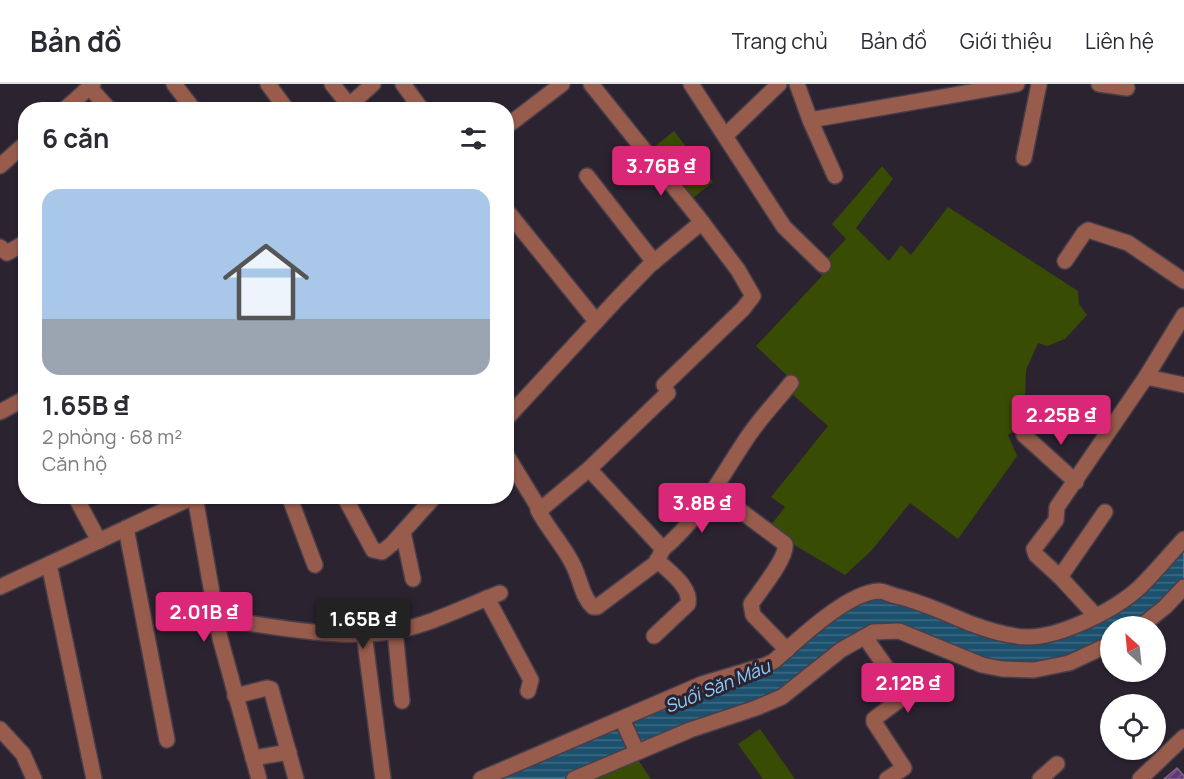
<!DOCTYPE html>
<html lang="vi">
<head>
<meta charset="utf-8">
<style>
  :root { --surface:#fff; --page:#f2f2f3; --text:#2b2b33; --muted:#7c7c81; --line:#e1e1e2; --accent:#db2777 }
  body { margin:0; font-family:Manrope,sans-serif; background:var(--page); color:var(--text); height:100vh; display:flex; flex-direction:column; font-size:22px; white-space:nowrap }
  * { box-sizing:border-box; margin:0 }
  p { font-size:20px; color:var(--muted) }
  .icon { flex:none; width:33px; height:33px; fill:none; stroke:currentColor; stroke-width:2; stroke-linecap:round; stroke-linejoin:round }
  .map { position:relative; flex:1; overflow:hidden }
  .panel { position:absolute; left:18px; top:18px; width:496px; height:402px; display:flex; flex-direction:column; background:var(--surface); border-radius:24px; box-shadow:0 2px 4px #0004 }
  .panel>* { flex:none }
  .needle { width:39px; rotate:333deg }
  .buttons { position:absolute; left:1100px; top:532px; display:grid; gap:12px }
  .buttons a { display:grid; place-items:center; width:66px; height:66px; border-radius:50%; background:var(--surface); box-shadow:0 2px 4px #0004; font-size:30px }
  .price { position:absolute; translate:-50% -51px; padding:0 14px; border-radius:6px; background:var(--accent); color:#fff; font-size:20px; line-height:39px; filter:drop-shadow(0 2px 3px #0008) }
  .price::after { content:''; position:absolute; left:50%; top:36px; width:18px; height:14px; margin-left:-9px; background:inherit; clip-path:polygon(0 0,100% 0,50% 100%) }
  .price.active { background:#222; color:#fff }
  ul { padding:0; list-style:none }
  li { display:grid; align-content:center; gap:12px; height:318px; padding:0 24px }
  li span { display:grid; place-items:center; height:186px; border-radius:18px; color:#555 }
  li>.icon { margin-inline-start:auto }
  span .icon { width:108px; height:108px; fill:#fffc; stroke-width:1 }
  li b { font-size:26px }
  h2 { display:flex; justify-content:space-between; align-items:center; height:72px; padding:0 24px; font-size:26px }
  header { display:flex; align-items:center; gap:36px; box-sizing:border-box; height:84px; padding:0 30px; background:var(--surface); border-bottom:2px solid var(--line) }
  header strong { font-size:28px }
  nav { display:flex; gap:33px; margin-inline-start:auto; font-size:21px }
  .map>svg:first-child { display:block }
  .grass { fill:#384d03 }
  .water { fill:url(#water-rules); stroke:#5a7d95; stroke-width:1.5 }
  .building { fill:url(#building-hatch); stroke:#766c7d; stroke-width:1.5 }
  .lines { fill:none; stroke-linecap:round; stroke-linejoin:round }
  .minor-casing { stroke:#473e4c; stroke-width:18 }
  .minor { stroke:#975c4b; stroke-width:15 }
  .labels { text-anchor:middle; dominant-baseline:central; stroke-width:6; stroke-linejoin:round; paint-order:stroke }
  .water-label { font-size:18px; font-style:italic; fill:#8bcffa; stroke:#2c2331 }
</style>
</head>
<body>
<header>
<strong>Bản đồ</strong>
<nav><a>Trang chủ</a><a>Bản đồ</a><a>Giới thiệu</a><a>Liên hệ</a></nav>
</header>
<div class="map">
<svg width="1184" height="695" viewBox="0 0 1184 695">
  <defs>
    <pattern id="water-rules" width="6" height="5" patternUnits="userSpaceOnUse" patternTransform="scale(1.5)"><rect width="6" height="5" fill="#1c516e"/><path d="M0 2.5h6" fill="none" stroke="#3d6a83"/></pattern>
    <pattern id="building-hatch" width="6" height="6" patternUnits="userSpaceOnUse" patternTransform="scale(1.5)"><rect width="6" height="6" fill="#61337b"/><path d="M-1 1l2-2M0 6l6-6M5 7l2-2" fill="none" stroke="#78508e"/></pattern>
  </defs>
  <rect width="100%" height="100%" fill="#2c2331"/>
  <!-- grass -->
  <g class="grass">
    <polygon points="674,47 713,98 689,117 649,67"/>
    <polygon points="882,82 893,95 856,144 889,177 901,161 911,171 948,123 1078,207 1079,220 1087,231 1065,255 1047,262 1038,259 1026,286 1025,315 1013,348 1008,351 1017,372 958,455 910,419 872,466 845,491 796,462 771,441 785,423 771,413 828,342 792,310 798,302 756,262 822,192 818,185 846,155 832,140"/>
    <polygon points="760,645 795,695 763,695 738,660"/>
    <polygon points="636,673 651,695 587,695"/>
  </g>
  <!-- water -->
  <polygon class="water" points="1184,460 1184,498 1135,543 1110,543 1110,556 1068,575 1003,581 873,544 780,610 565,695 491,695 701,605 766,585 854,519 878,511 1002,554 1097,535"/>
  <!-- building -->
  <polygon class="building" points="1177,684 1184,692 1184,695 1164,695"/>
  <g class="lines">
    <defs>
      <g id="minor">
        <polyline points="174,0 194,26"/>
        <polyline points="268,0 287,26"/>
        <polyline points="332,0 349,21"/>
        <polyline points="403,0 422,26"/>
        <polyline points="591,0 698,133 738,186 753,212 743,225 664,301"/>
        <polyline points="691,0 784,143 823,181"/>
        <polyline points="797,0 810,36 1017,0"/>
        <polyline points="1099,0 1127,4"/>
        <polyline points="89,3 110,26"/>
        <polyline points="64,26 93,0"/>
        <polyline points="344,26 373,0"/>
        <polyline points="810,36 835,92"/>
        <polyline points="507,42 562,0"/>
        <polyline points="725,52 779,0"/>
        <polyline points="1024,74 1039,0"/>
        <polyline points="0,82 26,59"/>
        <polyline points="587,92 654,178"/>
        <polyline points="507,127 596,237"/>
        <polyline points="0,163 7,169 26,158"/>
        <polyline points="1065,177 1084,149 1088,146 1128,159 1184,197"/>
        <polyline points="1146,293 1184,301"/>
        <polyline points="0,328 26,314"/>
        <polyline points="507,334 618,214 650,181 702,138"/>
        <polyline points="1024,351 1076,398"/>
        <polyline points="507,372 540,426 589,385 668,309"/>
        <path d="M589,385L663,465C701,433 720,394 747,354C760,334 777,317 791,299"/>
        <path d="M714,407L785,460C788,473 759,508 751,520L753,531L787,566"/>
        <polyline points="75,412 99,457"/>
        <polyline points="289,412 315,481"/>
        <polyline points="344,412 373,466 382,468 392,460 435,412"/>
        <polyline points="195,413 220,554 259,695"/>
        <path d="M538,426C550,449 570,468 578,493C582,503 584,515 593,523H597L656,479L663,465"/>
        <polyline points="126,444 167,656"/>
        <polyline points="403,448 413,495"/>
        <polyline points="49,480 94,695"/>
        <polyline points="1060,493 1105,428"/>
        <polyline points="0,503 195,412"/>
        <polyline points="487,514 531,596 528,607"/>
        <polyline points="1096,532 1060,493 1036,471 1034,465 1056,436 1057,423 1146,293 1184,231"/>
        <path d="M217,534C267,542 346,557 396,547C432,540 466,522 500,509"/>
        <polyline points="1140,543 1165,523 1184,503"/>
        <polyline points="395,547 402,617"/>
        <polyline points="364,549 383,695"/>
        <path d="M654,552L688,520C692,503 668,487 657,476"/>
        <polyline points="865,553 904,609 902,614 874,635 874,638 904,684 887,695"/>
        <polyline points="235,612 267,604 271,605 296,695"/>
        <polyline points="622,635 637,668"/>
        <polyline points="0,645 23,670 34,695"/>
        <polyline points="253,674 289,668"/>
        <path d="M481,695L702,600L766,581L774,577C797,557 847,508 879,507C884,507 891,511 896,512C922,518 945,529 969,539C988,546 1006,552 1026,553C1060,554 1117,525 1141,502C1156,487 1170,470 1184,455"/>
        <polyline points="574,695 690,646 756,624 782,613 841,566 873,548 899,547 982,581 1002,585 1034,586 1069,579 1110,560"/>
        <polyline points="1040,695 1057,680"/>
        <polyline points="1140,695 1184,653"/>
      </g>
    </defs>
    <!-- minor casing -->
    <use href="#minor" class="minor-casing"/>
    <!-- minor -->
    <use href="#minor" class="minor"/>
  </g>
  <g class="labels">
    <!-- water labels -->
    <g class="water-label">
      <text transform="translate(717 602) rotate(-22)">Suối Săn Máu</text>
    </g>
  </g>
</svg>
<div class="buttons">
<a><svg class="needle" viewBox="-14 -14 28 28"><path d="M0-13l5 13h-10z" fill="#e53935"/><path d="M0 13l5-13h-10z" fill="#7c7c81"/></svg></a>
<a><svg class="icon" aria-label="locate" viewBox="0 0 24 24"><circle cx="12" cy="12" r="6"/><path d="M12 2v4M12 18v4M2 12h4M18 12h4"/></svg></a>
</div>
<b class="price" style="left:661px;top:113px">3.76B ₫</b>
<b class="price" style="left:1061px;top:362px">2.25B ₫</b>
<b class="price" style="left:702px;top:450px">3.8B ₫</b>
<b class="price" style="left:204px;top:559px">2.01B ₫</b>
<b class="price active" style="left:363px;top:566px">1.65B ₫</b>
<b class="price" style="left:908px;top:630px">2.12B ₫</b>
<section class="panel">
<h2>6 căn<svg class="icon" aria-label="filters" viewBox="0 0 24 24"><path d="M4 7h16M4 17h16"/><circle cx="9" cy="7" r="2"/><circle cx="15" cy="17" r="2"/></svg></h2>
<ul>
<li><span style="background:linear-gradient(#a9c7e8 70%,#9aa5b1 0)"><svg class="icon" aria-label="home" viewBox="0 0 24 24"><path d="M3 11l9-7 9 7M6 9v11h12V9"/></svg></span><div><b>1.65B ₫</b><p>2 phòng · 68 m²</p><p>Căn hộ</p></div></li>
</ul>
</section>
</div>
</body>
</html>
